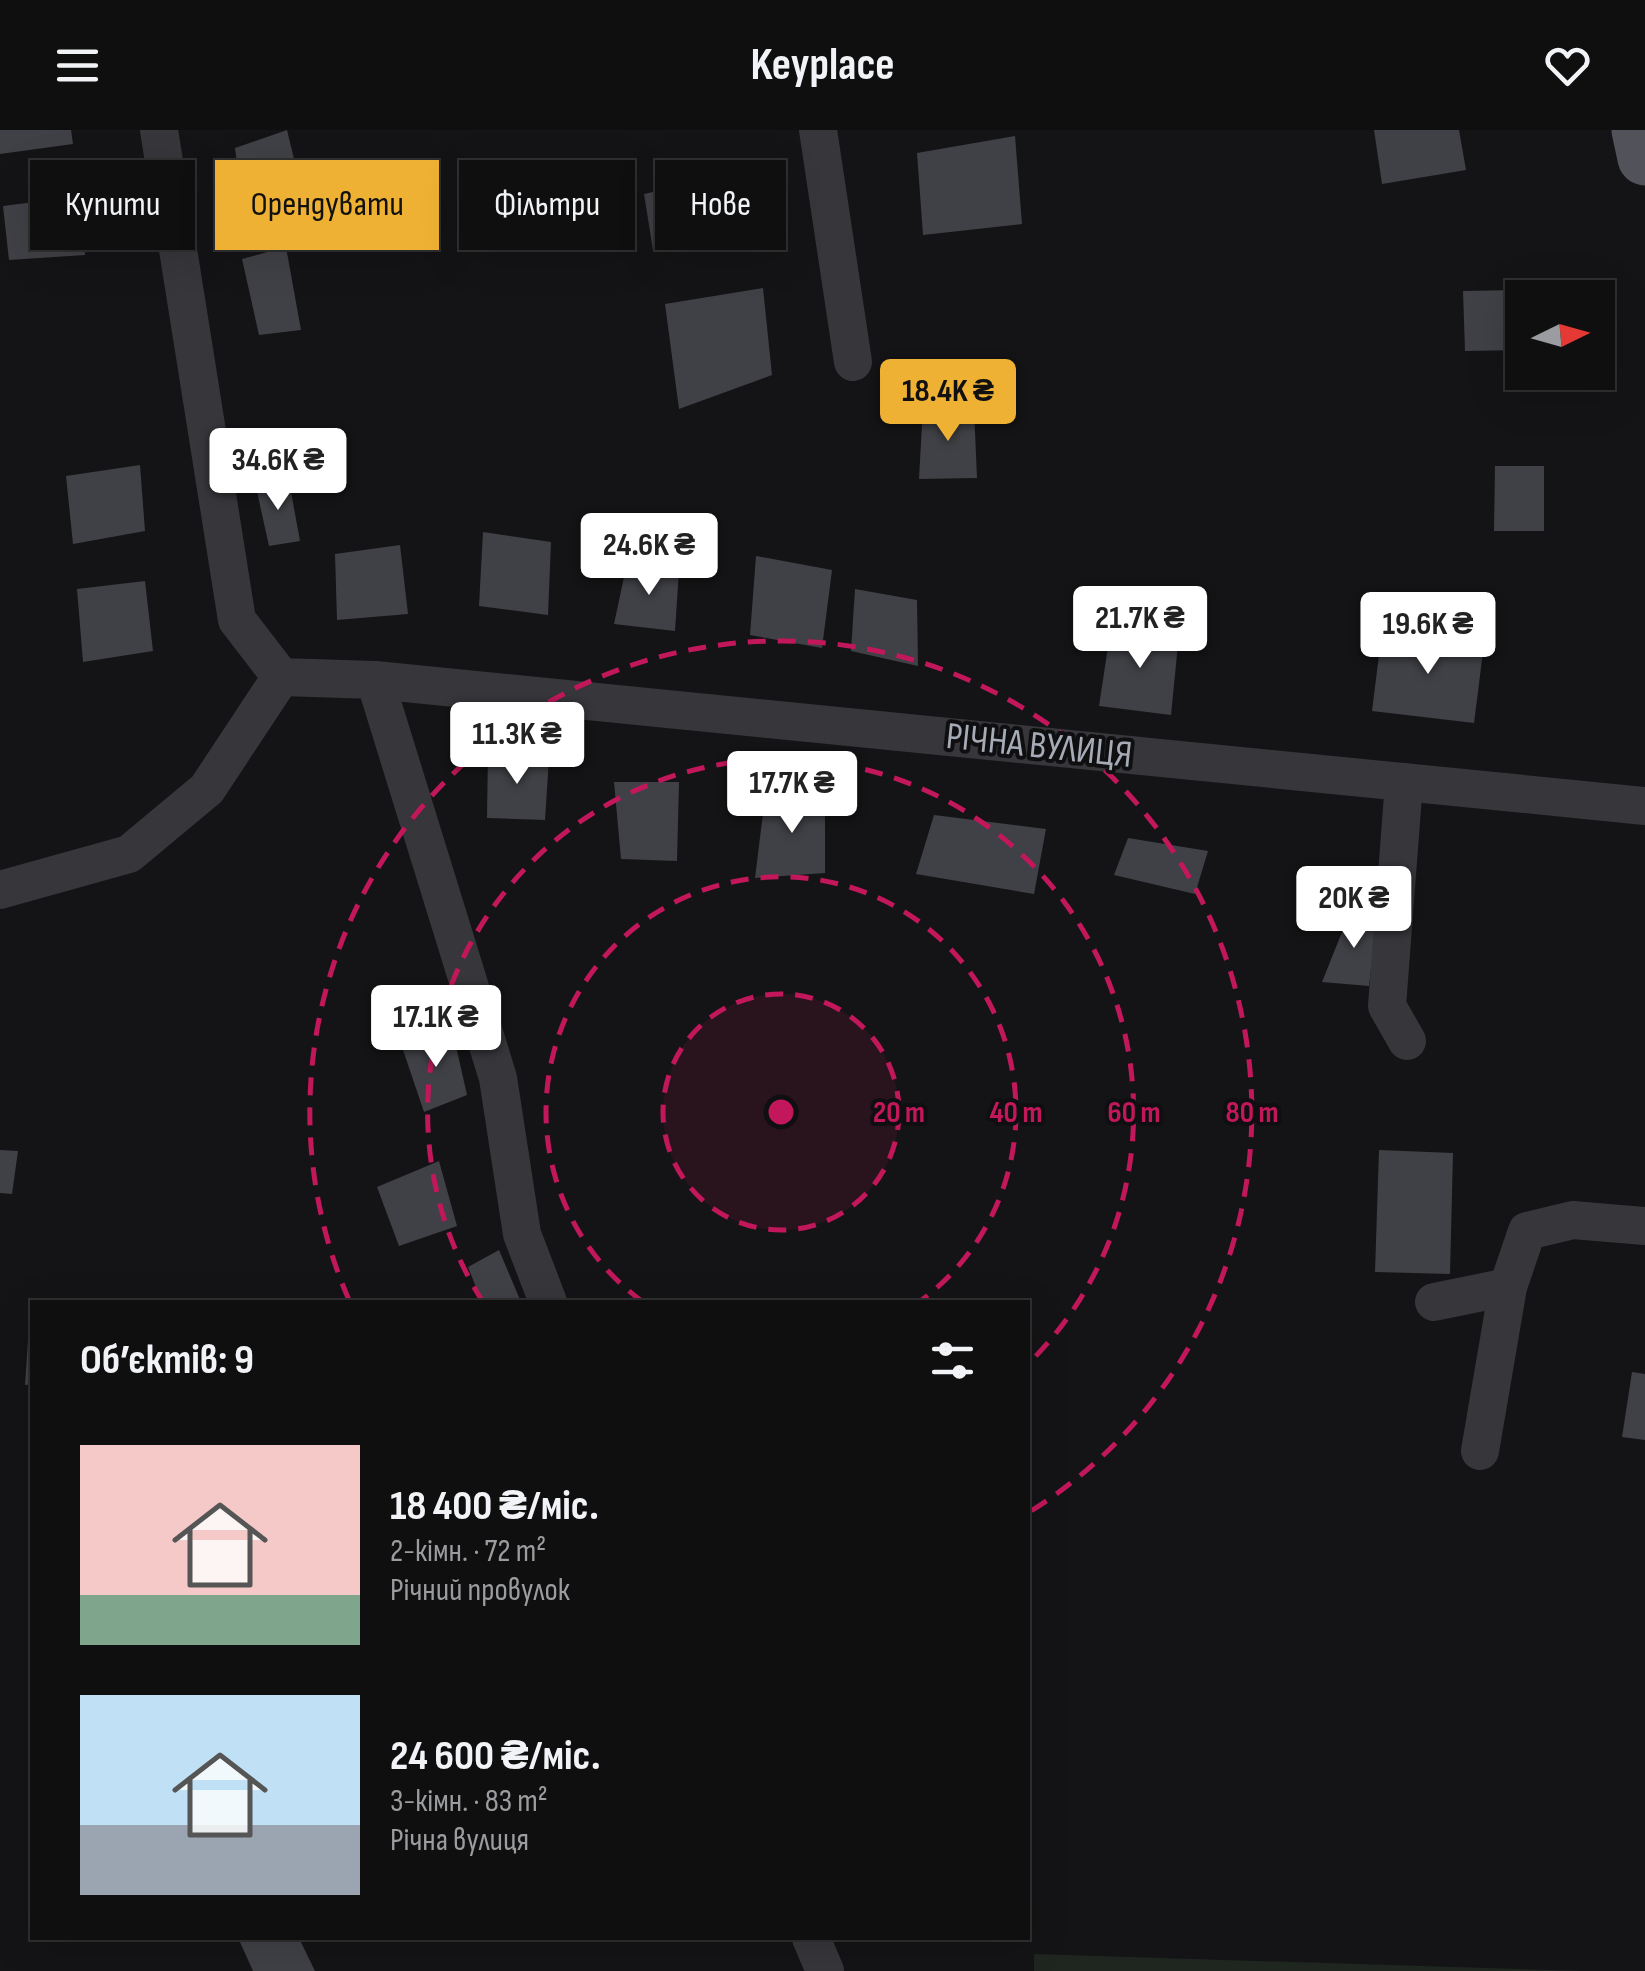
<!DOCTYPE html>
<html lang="uk">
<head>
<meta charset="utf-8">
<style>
  :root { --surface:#0f0f10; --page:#181819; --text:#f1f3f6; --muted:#9b9c9f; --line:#2f2f30; --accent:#eeb134 }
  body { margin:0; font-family:"Sofia Sans Condensed",sans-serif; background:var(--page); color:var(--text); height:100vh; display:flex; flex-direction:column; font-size:38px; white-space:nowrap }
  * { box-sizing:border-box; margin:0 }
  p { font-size:32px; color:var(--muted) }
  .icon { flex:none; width:55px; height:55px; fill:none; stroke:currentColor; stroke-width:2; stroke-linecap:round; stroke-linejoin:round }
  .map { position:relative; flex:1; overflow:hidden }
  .sheet { position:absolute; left:30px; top:1170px; width:1000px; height:640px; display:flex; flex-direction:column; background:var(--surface); border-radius:0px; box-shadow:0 10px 40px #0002,0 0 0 2px var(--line) }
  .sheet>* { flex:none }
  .guide { position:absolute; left:30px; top:30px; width:1000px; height:90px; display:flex; gap:20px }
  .needle { width:65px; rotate:85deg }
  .fabs { position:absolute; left:1505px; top:150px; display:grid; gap:20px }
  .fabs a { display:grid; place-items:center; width:110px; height:110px; border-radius:0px; background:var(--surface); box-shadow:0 10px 40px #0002,0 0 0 2px var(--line); font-size:50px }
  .price { position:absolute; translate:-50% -85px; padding:0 22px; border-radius:10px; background:#fff; color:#222; font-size:32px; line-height:65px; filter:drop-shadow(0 2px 5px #0008) }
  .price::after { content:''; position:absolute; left:50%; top:60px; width:30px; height:22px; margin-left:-15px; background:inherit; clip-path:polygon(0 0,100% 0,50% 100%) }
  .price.selected { background:var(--accent); color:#111 }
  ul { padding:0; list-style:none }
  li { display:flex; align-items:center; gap:30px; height:250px; padding:0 50px }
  li span { display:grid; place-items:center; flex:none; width:280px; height:200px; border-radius:0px; color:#555 }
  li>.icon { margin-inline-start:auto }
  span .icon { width:120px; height:120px; fill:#fffc; stroke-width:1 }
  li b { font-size:42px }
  h2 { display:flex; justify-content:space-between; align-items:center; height:120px; padding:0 50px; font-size:42px }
  .chip { padding:0 35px; border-radius:0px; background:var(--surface); box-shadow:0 10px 40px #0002,0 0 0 2px var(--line); font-size:35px; line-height:90px }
  .chip.selected { background:var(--accent); color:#111 }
  header { display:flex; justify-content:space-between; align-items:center; height:130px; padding:0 50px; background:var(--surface); font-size:45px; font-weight:700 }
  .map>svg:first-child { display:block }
  .green { fill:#1f2620 }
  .building { fill:#404146 }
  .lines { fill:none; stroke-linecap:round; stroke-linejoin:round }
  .minor { stroke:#36363b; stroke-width:38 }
  .primary { stroke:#52535a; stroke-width:55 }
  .ring { fill:none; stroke:#c2185b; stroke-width:5; stroke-dasharray:18 12 }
  .labels { text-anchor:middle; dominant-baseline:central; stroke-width:8; stroke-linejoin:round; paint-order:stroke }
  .street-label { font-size:38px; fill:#a6abb6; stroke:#0f0f11 }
  .centre { fill:#c2185b; stroke:#0f0f11; stroke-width:5 }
  .ring-label { font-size:30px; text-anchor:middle; font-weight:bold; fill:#c2185b; stroke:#0f0f11; stroke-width:8; stroke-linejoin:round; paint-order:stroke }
</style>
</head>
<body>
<header><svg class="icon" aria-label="menu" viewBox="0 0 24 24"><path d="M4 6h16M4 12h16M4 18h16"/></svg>Keyplace<svg class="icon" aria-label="heart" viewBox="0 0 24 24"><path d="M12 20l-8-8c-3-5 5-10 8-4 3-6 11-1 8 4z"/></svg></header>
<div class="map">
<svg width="1645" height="1841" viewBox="0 0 1645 1841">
  <rect width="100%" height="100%" fill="#141416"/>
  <!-- green -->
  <polygon class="green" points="1034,1824 1581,1841 1034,1841"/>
  <!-- building -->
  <g class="building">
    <polygon points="0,0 71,0 73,14 0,24"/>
    <polygon points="287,0 305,74 244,86 235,18"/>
    <polygon points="1374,0 1459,0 1466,40 1382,54"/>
    <polygon points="1015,6 1022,94 923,105 917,23"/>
    <polygon points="713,49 715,108 653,120 644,64"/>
    <polygon points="81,66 85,125 9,130 3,76"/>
    <polygon points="286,117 301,200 259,205 242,129"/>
    <polygon points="763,158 772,245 679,279 665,174"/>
    <polygon points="1517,160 1519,220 1465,221 1463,161"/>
    <polygon points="923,276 974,279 977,348 919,349"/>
    <polygon points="140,335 145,401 73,414 66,346"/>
    <polygon points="1495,336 1544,336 1544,401 1494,401"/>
    <polygon points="289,351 300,411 269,416 256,357"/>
    <polygon points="483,402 551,412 548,485 479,476"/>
    <polygon points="400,415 408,484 337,490 335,424"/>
    <polygon points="756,426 832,440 822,518 750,505"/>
    <polygon points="627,433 679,440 675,501 614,494"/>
    <polygon points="145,451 153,521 83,532 77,459"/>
    <polygon points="855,459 917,470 918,536 851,521"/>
    <polygon points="1111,497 1179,504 1171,585 1099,576"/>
    <polygon points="1382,501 1484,514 1474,593 1372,581"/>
    <polygon points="488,622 549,629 545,690 487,688"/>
    <polygon points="614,652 679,652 677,731 621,729"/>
    <polygon points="766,659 825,668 825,743 755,748"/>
    <polygon points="934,685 1046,699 1034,764 916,744"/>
    <polygon points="1128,708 1208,721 1195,764 1114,745"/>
    <polygon points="1378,779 1369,856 1322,852 1350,782"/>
    <polygon points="453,903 467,965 424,982 401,914"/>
    <polygon points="0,1020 18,1021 12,1064 0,1063"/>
    <polygon points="1379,1020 1453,1023 1450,1144 1375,1142"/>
    <polygon points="439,1031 457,1096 399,1116 377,1057"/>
    <polygon points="499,1120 521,1172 482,1172 468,1137"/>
    <polygon points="30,1181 32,1254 25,1255"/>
    <polygon points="1632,1242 1645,1244 1645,1310 1622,1307"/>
    <polygon points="244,1808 299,1808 315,1841 253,1841 239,1810"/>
  </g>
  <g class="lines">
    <!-- minor -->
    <g class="minor">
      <polyline points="159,0 237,490 281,547 375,550 1645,676"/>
      <polyline points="818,0 853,232"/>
      <polyline points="375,550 498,948 522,1104 548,1172"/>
      <polyline points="1404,652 1387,876 1407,911"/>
      <polyline points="0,760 129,724 207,659 281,547"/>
      <polyline points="1434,1172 1508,1157"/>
      <polyline points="1480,1321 1508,1157 1527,1101 1573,1090 1645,1096"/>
      <polyline points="811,1808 825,1841"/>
    </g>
    <!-- primary -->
    <polyline class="primary" points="1639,0 1645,28"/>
  </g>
  <!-- distance rings -->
  <circle cx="781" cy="982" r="118" fill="#c2185b" fill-opacity=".12"/>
  <g class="ring">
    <circle cx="781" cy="982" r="118"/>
    <path d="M643 1172A235 235 0 1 1 919 1172"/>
    <path d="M483 1172A353 353 0 1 1 1028 1234"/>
    <path d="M349 1170A471 471 0 1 1 1031 1381"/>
  </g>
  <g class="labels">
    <!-- street labels -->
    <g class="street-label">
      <text transform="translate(1039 616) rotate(6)">РІЧНА ВУЛИЦЯ</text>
    </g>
  </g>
  <circle cx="781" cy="982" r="15" class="centre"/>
  <g class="ring-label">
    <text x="899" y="992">20 m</text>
    <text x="1016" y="992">40 m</text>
    <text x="1134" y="992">60 m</text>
    <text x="1252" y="992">80 m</text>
  </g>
</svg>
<div class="fabs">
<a><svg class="needle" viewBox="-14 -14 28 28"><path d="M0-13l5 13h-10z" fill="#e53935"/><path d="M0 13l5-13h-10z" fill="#9b9c9f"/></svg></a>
</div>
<b class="price selected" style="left:948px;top:314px">18.4K ₴</b>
<b class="price" style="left:278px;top:383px">34.6K ₴</b>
<b class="price" style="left:649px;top:468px">24.6K ₴</b>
<b class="price" style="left:1140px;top:541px">21.7K ₴</b>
<b class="price" style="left:1428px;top:547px">19.6K ₴</b>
<b class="price" style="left:517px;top:657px">11.3K ₴</b>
<b class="price" style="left:792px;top:706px">17.7K ₴</b>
<b class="price" style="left:1354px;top:821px">20K ₴</b>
<b class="price" style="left:436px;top:940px">17.1K ₴</b>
<div class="guide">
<a class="chip">Купити</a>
<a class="chip selected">Орендувати</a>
<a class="chip">Фільтри</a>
<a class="chip">Нове</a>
</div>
<section class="sheet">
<h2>Об’єктів: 9<svg class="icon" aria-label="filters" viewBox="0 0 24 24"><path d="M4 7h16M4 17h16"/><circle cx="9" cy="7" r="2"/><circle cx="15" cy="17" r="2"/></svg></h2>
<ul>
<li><span style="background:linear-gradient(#f6c9c9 75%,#7fa58c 0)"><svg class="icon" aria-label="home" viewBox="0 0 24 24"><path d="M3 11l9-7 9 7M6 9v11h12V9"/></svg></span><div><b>18 400 ₴/міс.</b><p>2-кімн. · 72 m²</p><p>Річний провулок</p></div></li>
<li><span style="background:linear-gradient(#bfe0f5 65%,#9aa5b1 0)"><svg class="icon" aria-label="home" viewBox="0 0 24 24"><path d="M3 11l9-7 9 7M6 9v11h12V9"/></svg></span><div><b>24 600 ₴/міс.</b><p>3-кімн. · 83 m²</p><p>Річна вулиця</p></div></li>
</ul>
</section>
</div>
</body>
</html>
